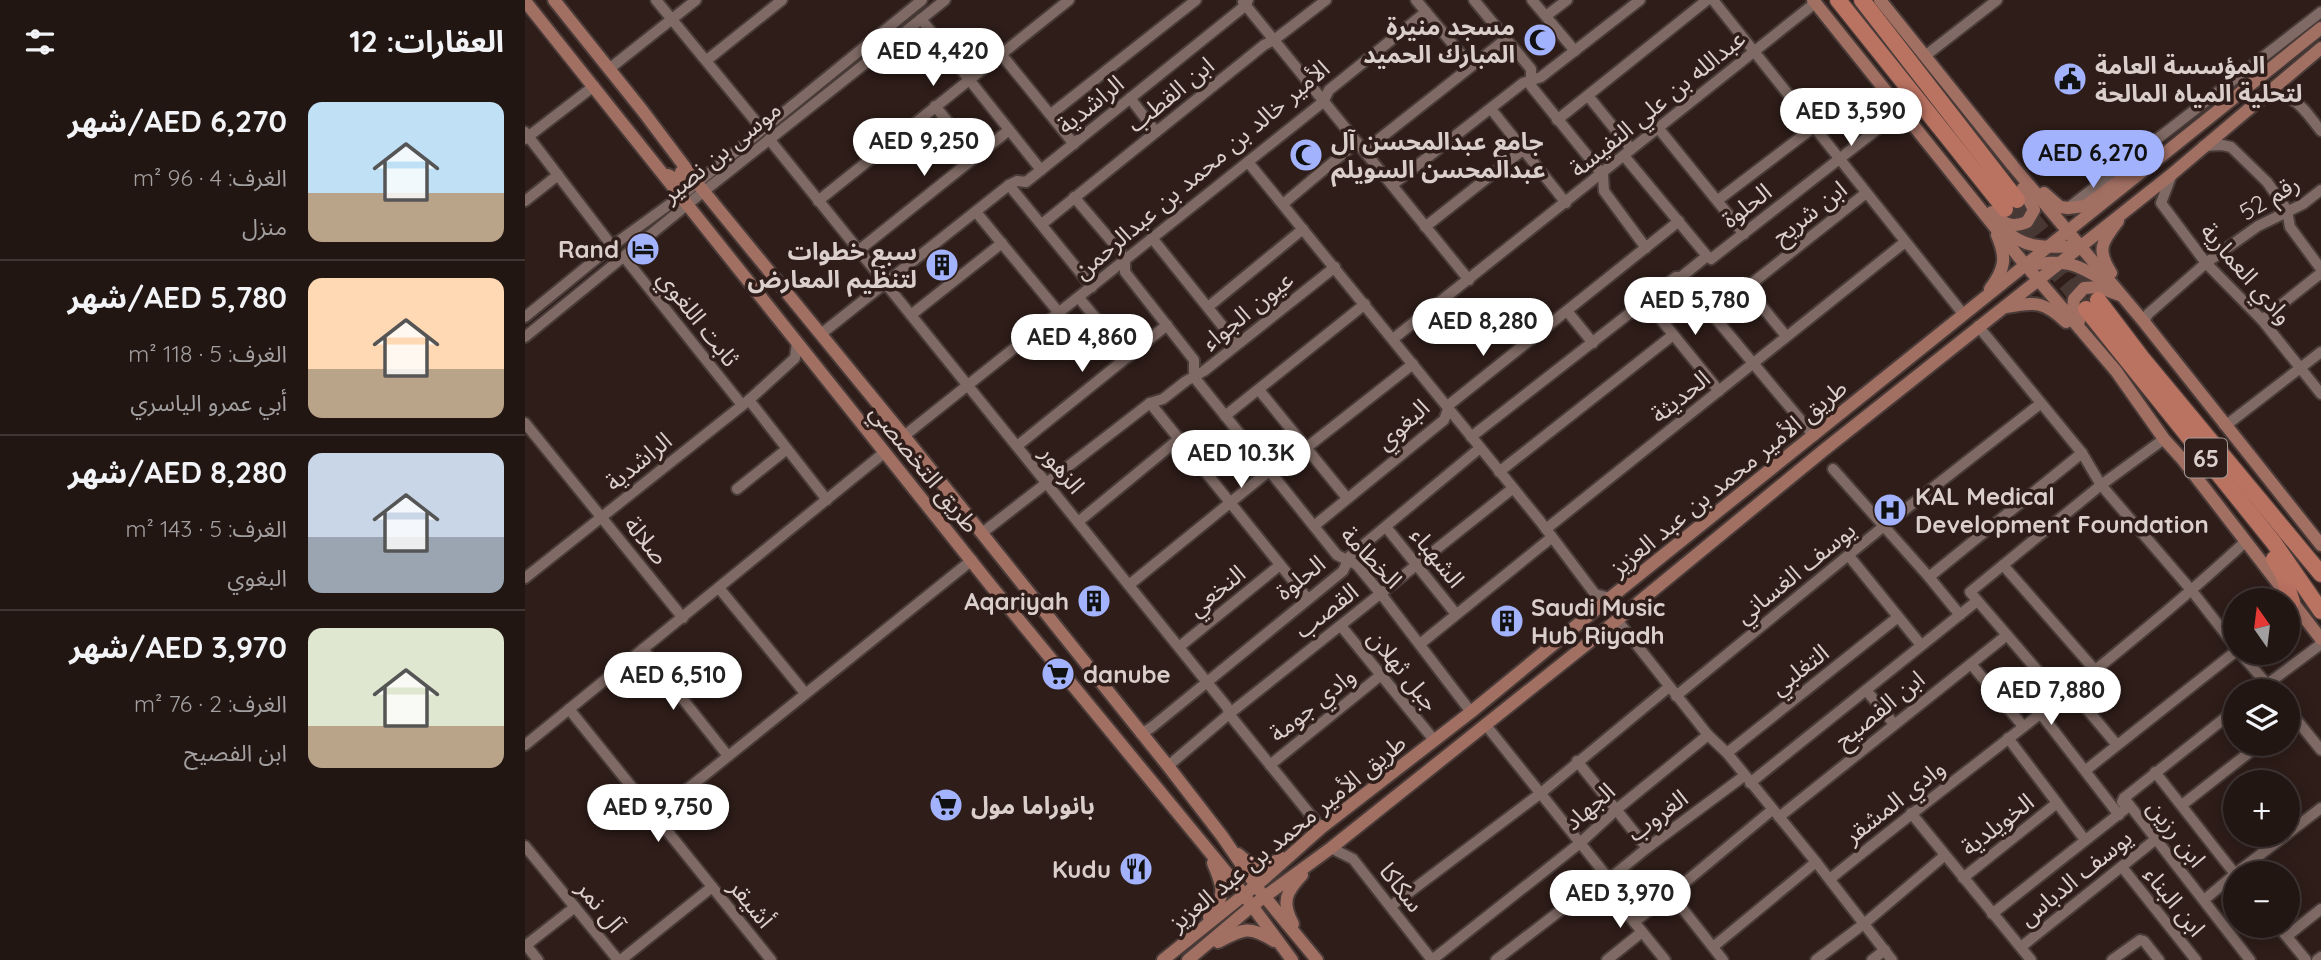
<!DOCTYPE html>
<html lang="ar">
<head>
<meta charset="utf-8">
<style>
  :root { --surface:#221613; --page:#2e2321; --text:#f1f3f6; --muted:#a29fa0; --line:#3f3533; --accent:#a2b2fd }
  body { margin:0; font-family:Quicksand,"Noto Sans Arabic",sans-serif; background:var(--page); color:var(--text); direction:rtl; height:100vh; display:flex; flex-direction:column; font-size:26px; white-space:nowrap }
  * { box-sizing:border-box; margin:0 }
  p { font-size:23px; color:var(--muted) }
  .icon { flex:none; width:38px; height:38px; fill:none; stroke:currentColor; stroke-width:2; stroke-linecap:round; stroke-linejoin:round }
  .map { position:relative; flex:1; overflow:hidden; direction:ltr }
  .panel { display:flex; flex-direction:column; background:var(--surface); width:525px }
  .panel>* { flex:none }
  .needle { width:46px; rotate:346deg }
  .controls { position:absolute; left:1698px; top:588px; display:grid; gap:14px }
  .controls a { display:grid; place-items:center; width:77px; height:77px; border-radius:50%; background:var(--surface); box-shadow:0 4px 18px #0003,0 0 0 2px var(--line); font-size:35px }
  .price { position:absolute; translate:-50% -60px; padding:0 16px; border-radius:24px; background:#fff; color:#222; font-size:23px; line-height:46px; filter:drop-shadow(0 2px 4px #0008) }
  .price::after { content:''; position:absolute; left:50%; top:42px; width:21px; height:16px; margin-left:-10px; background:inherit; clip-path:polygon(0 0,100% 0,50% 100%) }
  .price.current { background:var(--accent); color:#111 }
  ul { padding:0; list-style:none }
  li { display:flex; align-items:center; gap:21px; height:175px; padding:0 21px }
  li+li { border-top:2px solid var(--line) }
  li span { display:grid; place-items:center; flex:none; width:196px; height:140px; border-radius:14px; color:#555 }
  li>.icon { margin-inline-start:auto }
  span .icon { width:84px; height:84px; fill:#fffc; stroke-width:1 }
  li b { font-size:30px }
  h2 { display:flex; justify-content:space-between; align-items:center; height:84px; padding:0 21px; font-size:30px }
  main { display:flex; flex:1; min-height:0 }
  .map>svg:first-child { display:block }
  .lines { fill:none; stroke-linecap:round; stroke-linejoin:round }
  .highway-tunnel { stroke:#483834; stroke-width:16; stroke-dasharray:16 8; stroke-linecap:butt }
  .minor-casing { stroke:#483b38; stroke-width:14 }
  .major-casing { stroke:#483b38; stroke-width:16 }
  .highway-casing { stroke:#483b38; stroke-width:19 }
  .minor { stroke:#7f6a65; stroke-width:10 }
  .major { stroke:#a26f63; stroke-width:12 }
  .highway { stroke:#ba7261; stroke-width:16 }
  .labels { text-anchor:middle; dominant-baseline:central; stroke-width:7; stroke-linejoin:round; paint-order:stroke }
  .shield { fill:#2e1d19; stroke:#a79a96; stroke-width:2 }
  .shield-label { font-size:23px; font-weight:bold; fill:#dbcfcc }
  .poi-label { font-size:24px; font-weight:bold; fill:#dbcfcc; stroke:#2e1d19; text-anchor:start }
  .street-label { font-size:24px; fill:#dbcfcc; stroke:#2e1d19 }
</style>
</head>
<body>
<main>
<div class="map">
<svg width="1796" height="960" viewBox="0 0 1796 960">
  <rect width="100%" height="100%" fill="#2e1d19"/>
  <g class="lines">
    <!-- highway-tunnel -->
    <g class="highway-tunnel">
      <polyline points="1492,200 1572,298"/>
      <polyline points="1480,209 1560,307"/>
    </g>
    <defs>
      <g id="minor">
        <polyline points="131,0 237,129"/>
        <polyline points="891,0 946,66"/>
        <polyline points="949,0 1006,69 1006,86 1078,175 1079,191 1121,248"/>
        <polyline points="1007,0 1050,51"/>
        <polyline points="1188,0 1439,315"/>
        <polyline points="718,2 944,280"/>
        <polyline points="1021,16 1042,0"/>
        <polyline points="396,19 516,170"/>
        <polyline points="476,54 549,144"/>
        <polyline points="1400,56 1472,0"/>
        <polyline points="182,60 257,0"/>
        <polyline points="84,69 171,0"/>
        <polyline points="1064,97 1106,149"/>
        <polyline points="605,98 631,132"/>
        <path d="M1736,98C1771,91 1776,106 1796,131"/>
        <polyline points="410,106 451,157"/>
        <polyline points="966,109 1041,203"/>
        <polyline points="526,114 671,0"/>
        <polyline points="1032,120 1182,0"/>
        <polyline points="1134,129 1219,234"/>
        <polyline points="0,132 87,246"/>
        <polyline points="0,139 69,86"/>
        <polyline points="244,139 702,707 704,714 796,828"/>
        <polyline points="1678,146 1697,145 1706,147 1742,182 1762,210 1765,227 1796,269"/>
        <polyline points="839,151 981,39"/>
        <polyline points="1100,157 1182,256"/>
        <polyline points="723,162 1015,521 1070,594 1085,598"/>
        <polyline points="1647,174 1636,203 1681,263 1737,320 1796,394"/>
        <polyline points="484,185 567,287"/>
        <polyline points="867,185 998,83 1016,77 1115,0"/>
        <polyline points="549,197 595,251 600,260 600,272 669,360 669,377 812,555 832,565 856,594 946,712"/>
        <polyline points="1193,200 1289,127"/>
        <polyline points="0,201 33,175"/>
        <polyline points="293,201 544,0"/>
        <polyline points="758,204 832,142"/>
        <polyline points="1543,208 1796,12"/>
        <polyline points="451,212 535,314"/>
        <polyline points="517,224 739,45 749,40 801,0"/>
        <polyline points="900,227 999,149"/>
        <polyline points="627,238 712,344"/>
        <polyline points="333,251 484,130"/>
        <polyline points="99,257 217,405"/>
        <polyline points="1156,277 1182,256 1186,259 1377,110"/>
        <polyline points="1222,288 1261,336"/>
        <polyline points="554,298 603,357"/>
        <polyline points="1121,301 1194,391"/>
        <polyline points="683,307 778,229"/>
        <polyline points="1042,311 1068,343"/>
        <polyline points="386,315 477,243"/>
        <polyline points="1187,315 1341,193"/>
        <polyline points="0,317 87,246 156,196 397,0"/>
        <polyline points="1737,320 1796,273"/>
        <polyline points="1619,322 1623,314 1681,263 1733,226 1778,204 1796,190"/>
        <polyline points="1453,326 1557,453 1576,485 1667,591 1710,646"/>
        <polyline points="296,334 484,185 492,181 501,182 516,170 721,5 723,0"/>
        <polyline points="0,337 163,204 420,0"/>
        <polyline points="868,339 1290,3"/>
        <polyline points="734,390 822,498"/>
        <polyline points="224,400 302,500"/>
        <polyline points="625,403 782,598"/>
        <polyline points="700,416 840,304"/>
        <polyline points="0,423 158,618"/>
        <polyline points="1699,425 1704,423 1796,352"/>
        <polyline points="379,436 798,102 804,90 901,12"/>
        <polyline points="946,437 1151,277 1156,277 1289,436"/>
        <polyline points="492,446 642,325"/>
        <polyline points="781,448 888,364"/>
        <polyline points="1308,469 1404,577 1435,615"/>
        <polyline points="974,472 1148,335"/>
        <polyline points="212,489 262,449"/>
        <polyline points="553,522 655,438"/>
        <polyline points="789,526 919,420 925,404 1154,221"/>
        <polyline points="861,527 931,614"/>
        <polyline points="1021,529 1380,242"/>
        <polyline points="457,533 625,403 638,399 661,381 679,371 810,267"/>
        <polyline points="1324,556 1396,645"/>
        <polyline points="1478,565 1569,669"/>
        <polyline points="1404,577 1557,453"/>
        <polyline points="0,578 224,400 270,358 272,342"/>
        <polyline points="604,585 744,471"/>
        <polyline points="194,588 280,693"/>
        <polyline points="1092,620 1183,735 1202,753 1291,862 1367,960"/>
        <polyline points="816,626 909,740"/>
        <polyline points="895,644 1026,538"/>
        <polyline points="654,647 755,565"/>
        <polyline points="118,649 203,756"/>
        <polyline points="1715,653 1748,691"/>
        <polyline points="1446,664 1498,726"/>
        <polyline points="1545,689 1592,745"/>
        <polyline points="1341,690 1369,724"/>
        <polyline points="1733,691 1796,644"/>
        <polyline points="1151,696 1359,526 1515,404"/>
        <polyline points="1536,698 1445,592 1576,485 1639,439"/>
        <polyline points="1762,708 1796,750"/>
        <polyline points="44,709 246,960"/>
        <polyline points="1516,714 1594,815"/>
        <polyline points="960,724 1084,879"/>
        <polyline points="616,734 627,727 818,571 825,556 955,448"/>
        <polyline points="1483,738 1560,840"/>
        <polyline points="0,745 360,452"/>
        <polyline points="1202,753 1373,617"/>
        <polyline points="1052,761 1122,848"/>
        <polyline points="745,765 856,675"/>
        <polyline points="643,766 704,714 987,489"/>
        <polyline points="1561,770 1710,652"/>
        <polyline points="1630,772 1710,874"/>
        <polyline points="1225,783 1452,601"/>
        <polyline points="1599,798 1725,960"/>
        <polyline points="1597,802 1599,798 1710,710"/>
        <polyline points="1657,805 1735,744"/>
        <polyline points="1386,813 1506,960"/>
        <polyline points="130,815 447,560"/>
        <polyline points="1254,817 1482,635"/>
        <polyline points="1762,834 1796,808"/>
        <polyline points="0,846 93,960"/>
        <polyline points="806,848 828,859 907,960 1055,843 1092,809 1183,735"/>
        <polyline points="1597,867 1671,960"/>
        <polyline points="1711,873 1761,835"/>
        <polyline points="1438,878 1532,803"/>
        <path d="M1305,879C1443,767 1589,663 1720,542"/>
        <polyline points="1075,880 1140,960"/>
        <polyline points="1146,894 1198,960"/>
        <polyline points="1679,900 1710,874"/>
        <polyline points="866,906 1016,793 1144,687"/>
        <polyline points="1467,914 1604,806"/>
        <polyline points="1109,922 1146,894 1247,810"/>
        <polyline points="1753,926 1781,960"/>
        <polyline points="1762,936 1796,909"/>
        <polyline points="1,945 13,960"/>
        <polyline points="0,946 50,907"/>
        <polyline points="1188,947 1291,862"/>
        <polyline points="1496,947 1631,839"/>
        <polyline points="96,960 187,887"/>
        <polyline points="971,960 1075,880 1084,879 1122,848 1219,776"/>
        <polyline points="1082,960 1117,932"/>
        <polyline points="1291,960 1340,923 1419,856"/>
        <polyline points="1347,960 1360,950"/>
        <polyline points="1587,960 1615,940 1619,941 1634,960"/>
        <polyline points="1792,960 1796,957"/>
      </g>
      <g id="major">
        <polyline points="29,0 117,110 172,183 379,436 643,766 697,836 734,890 792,960"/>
        <polyline points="1288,0 1493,256 1591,371 1639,439 1658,460 1796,639"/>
        <polyline points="1355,0 1488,166 1619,322 1796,545"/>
        <polyline points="0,1 467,587 711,884 767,960"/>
        <polyline points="143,175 163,186 164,184 156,172"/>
        <polyline points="1519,193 1535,207 1543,208 1560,206 1598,178"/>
        <path d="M1467,212C1477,223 1486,229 1502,222L1509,210L1498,188"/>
        <path d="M1479,229C1501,251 1525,247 1554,246"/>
        <path d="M1501,265C1539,261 1546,260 1579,281"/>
        <path d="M1586,273C1571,249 1577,242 1593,221"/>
        <path d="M1465,289C1480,269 1482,258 1472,235"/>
        <path d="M1482,307C1510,301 1520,302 1541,322"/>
        <polyline points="1554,321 1548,309 1549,299 1559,288 1573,287 1595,295"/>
        <path d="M713,854C726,867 742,867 757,858"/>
        <path d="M684,917C702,896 698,886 688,863"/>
        <path d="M768,924C756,902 761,892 777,875"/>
        <path d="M693,942C718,929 724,925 749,941"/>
        <polyline points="638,960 740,878 796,828 946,712 1085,598 1796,28"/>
        <polyline points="663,960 727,906 806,848 1092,620 1299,450 1647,174 1796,48"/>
      </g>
      <g id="highway">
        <polyline points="1313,0 1480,209"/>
        <polyline points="1337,0 1492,200"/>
        <polyline points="1573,300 1617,358 1796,574"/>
        <polyline points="1561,309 1749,543 1796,611"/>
        <polyline points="1749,559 1758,574 1767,602"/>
      </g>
    </defs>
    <!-- minor casing -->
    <use href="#minor" class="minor-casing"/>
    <!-- major casing -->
    <use href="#major" class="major-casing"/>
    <!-- highway casing -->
    <use href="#highway" class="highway-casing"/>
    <!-- minor -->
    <use href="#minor" class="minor"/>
    <!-- major -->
    <use href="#major" class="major"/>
    <!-- highway -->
    <use href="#highway" class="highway"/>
  </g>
  <!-- icons -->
  <defs>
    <symbol id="mosque-disc" viewBox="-11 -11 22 22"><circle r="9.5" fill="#a2b2fd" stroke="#2e1d19"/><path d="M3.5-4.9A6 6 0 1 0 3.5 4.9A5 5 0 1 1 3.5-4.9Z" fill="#111"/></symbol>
    <symbol id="civic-disc" viewBox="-11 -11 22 22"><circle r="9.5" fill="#a2b2fd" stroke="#2e1d19"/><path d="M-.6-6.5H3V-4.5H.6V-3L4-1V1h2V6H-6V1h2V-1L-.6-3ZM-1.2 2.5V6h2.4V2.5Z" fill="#111"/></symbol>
    <symbol id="hotel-disc" viewBox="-11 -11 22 22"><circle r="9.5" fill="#a2b2fd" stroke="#2e1d19"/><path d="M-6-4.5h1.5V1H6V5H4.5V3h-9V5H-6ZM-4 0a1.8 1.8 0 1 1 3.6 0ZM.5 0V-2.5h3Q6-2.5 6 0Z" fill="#111"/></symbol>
    <symbol id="building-disc" viewBox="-11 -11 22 22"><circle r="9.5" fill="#a2b2fd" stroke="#2e1d19"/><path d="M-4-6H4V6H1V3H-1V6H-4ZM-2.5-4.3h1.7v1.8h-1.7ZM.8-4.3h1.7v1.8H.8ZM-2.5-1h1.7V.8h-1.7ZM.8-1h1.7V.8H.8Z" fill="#111"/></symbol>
    <symbol id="hospital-disc" viewBox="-11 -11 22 22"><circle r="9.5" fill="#a2b2fd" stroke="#2e1d19"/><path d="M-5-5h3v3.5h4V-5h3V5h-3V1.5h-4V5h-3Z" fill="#111"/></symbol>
    <symbol id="supermarket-disc" viewBox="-11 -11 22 22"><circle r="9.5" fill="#a2b2fd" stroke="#2e1d19"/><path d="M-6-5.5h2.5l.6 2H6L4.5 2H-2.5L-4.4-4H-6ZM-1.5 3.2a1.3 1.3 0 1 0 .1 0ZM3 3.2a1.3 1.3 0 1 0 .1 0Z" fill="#111"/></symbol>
    <symbol id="restaurant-disc" viewBox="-11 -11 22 22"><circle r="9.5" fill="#a2b2fd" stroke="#2e1d19"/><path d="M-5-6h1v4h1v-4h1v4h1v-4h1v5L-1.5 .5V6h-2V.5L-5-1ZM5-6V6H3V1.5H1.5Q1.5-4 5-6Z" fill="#111"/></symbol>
  </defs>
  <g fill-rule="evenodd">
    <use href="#mosque-disc" x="996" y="21" width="38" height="38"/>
    <use href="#civic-disc" x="1526" y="60" width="38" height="38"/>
    <use href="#mosque-disc" x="762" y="136" width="38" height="38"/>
    <use href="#hotel-disc" x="99" y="230" width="38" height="38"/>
    <use href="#building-disc" x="398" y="246" width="38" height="38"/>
    <use href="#hospital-disc" x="1346" y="491" width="38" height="38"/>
    <use href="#building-disc" x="550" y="582" width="38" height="38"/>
    <use href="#building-disc" x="963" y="602" width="38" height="38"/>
    <use href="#supermarket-disc" x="514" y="655" width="38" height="38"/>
    <use href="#supermarket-disc" x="402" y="786" width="38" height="38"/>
    <use href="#restaurant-disc" x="592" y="850" width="38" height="38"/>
  </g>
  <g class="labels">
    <!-- shield labels -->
    <rect class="shield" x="1660" y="438.5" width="42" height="39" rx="5"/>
    <g class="shield-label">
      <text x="1681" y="458">65</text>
    </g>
    <!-- poi labels -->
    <g class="poi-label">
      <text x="990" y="26" text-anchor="end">مسجد منيرة<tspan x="990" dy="28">المبارك الحميد</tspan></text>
      <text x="1570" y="65">المؤسسة العامة<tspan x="1570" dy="28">لتحلية المياه المالحة</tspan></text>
      <text x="806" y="141">جامع عبدالمحسن آل<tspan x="806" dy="28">عبدالمحسن السويلم</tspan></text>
      <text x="94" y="249" text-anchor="end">Rand</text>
      <text x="392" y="251" text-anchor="end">سبع خطوات<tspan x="392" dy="28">لتنظيم المعارض</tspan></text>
      <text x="1390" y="496">KAL Medical<tspan x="1390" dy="28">Development Foundation</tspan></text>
      <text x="544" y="601" text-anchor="end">Aqariyah</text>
      <text x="1006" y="607">Saudi Music<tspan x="1006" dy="28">Hub Riyadh</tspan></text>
      <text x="558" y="674">danube</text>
      <text x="446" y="805">بانوراما مول</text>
      <text x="586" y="869" text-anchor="end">Kudu</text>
    </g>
    <!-- street labels -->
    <g class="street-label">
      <text transform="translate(645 94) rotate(-39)">ابن القطب</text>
      <text transform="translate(1132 103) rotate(-39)">عبدالله بن علي النفيسة</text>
      <text transform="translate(565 104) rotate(-39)">الراشدية</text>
      <text transform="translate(196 151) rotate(-39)">موسى بن نصير</text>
      <text transform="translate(676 169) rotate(-40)">الأمير خالد بن محمد بن عبدالرحمن</text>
      <text transform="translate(1744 197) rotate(-31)">رقم 52</text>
      <text transform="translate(1221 205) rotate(-38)">الحلوة</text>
      <text transform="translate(1284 212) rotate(-38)">ابن شريح</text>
      <text transform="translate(1722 273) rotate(49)">وادي العمارية</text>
      <text transform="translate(722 310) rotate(-39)">عيون الجواء</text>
      <text transform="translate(174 318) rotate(52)">ثابت اللغوي</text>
      <text transform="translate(1155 396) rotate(-39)">الحديثة</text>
      <text transform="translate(877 424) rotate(-42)">البغوي</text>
      <text transform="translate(113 461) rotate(-39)">الراشدية</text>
      <text transform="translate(400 468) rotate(51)">طريق التخصصي</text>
      <text transform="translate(538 469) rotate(51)">الزهور</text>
      <text transform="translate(1203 477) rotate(-39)">طريق الأمير محمد بن عبد العزيز</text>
      <text transform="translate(122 540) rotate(51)">صلالة</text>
      <text transform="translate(847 557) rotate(46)">الخطامة</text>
      <text transform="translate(913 557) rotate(51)">الشهباء</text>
      <text transform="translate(1270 572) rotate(-39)">يوسف الغساني</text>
      <text transform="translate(775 577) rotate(-39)">الحلوة</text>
      <text transform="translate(691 590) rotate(-39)">النخعي</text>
      <text transform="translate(801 610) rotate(-38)">القصب</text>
      <text transform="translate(1274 669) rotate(-38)">التغلبي</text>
      <text transform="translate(879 670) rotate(51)">جبل ثهلان</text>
      <text transform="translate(787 704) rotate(-39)">وادي جومة</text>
      <text transform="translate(1354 709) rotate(-39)">ابن الفصيح</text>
      <text transform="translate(1369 801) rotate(-38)">وادي المشقر</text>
      <text transform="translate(1064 806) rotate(-41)">الجهاد</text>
      <text transform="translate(1132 815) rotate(-37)">الغروب</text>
      <text transform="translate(1472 824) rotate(-38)">الخويلدية</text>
      <text transform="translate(762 832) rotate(-39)">طريق الأمير محمد بن عبد العزيز</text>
      <text transform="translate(1652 833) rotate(52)">ابن رزين</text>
      <text transform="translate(1550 877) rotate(-39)">يوسف الدباس</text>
      <text transform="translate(877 887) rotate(52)">سكاكا</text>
      <text transform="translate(1650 901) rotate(51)">ابن البناء</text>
      <text transform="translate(227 903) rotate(51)">أشيقر</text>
      <text transform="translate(76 906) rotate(51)">آل نمر</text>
    </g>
  </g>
</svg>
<div class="controls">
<a><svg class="needle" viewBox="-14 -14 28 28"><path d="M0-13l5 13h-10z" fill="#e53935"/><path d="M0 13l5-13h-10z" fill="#a29fa0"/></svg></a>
<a><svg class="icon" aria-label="layers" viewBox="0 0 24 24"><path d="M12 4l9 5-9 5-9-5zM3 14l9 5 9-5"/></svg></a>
<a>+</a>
<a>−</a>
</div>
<b class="price" style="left:408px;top:88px">AED 4,420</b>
<b class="price" style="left:1326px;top:148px">AED 3,590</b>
<b class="price" style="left:399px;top:178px">AED 9,250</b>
<b class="price current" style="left:1568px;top:190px">AED 6,270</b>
<b class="price" style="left:1170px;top:337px">AED 5,780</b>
<b class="price" style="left:958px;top:358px">AED 8,280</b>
<b class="price" style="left:557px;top:374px">AED 4,860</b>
<b class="price" style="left:716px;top:490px">AED 10.3K</b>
<b class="price" style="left:148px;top:712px">AED 6,510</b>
<b class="price" style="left:1526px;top:727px">AED 7,880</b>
<b class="price" style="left:133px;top:844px">AED 9,750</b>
<b class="price" style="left:1095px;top:930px">AED 3,970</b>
</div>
<section class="panel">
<h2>العقارات: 12<svg class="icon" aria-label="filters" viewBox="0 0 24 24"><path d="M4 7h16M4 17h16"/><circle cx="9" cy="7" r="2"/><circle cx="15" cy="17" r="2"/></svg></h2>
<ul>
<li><span style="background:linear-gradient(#bfe0f5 65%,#b9a48a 0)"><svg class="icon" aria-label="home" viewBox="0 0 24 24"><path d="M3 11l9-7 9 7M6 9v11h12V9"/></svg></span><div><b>AED 6,270/شهر</b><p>الغرف: 4 · 96 m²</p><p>منزل</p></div></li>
<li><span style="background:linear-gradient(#ffd9b3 65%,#b9a48a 0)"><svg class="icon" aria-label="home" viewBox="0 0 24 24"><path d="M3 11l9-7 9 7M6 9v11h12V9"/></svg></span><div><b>AED 5,780/شهر</b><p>الغرف: 5 · 118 m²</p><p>أبي عمرو الياسري</p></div></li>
<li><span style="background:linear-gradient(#c9d6e8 60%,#9aa5b1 0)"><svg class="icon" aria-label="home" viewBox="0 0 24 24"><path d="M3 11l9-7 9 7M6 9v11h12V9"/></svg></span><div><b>AED 8,280/شهر</b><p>الغرف: 5 · 143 m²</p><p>البغوي</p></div></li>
<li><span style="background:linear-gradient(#dfe7d0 70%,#b9a48a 0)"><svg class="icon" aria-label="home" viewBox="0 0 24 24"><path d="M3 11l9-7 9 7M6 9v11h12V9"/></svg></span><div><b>AED 3,970/شهر</b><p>الغرف: 2 · 76 m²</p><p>ابن الفصيح</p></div></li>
</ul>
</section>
</main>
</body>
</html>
